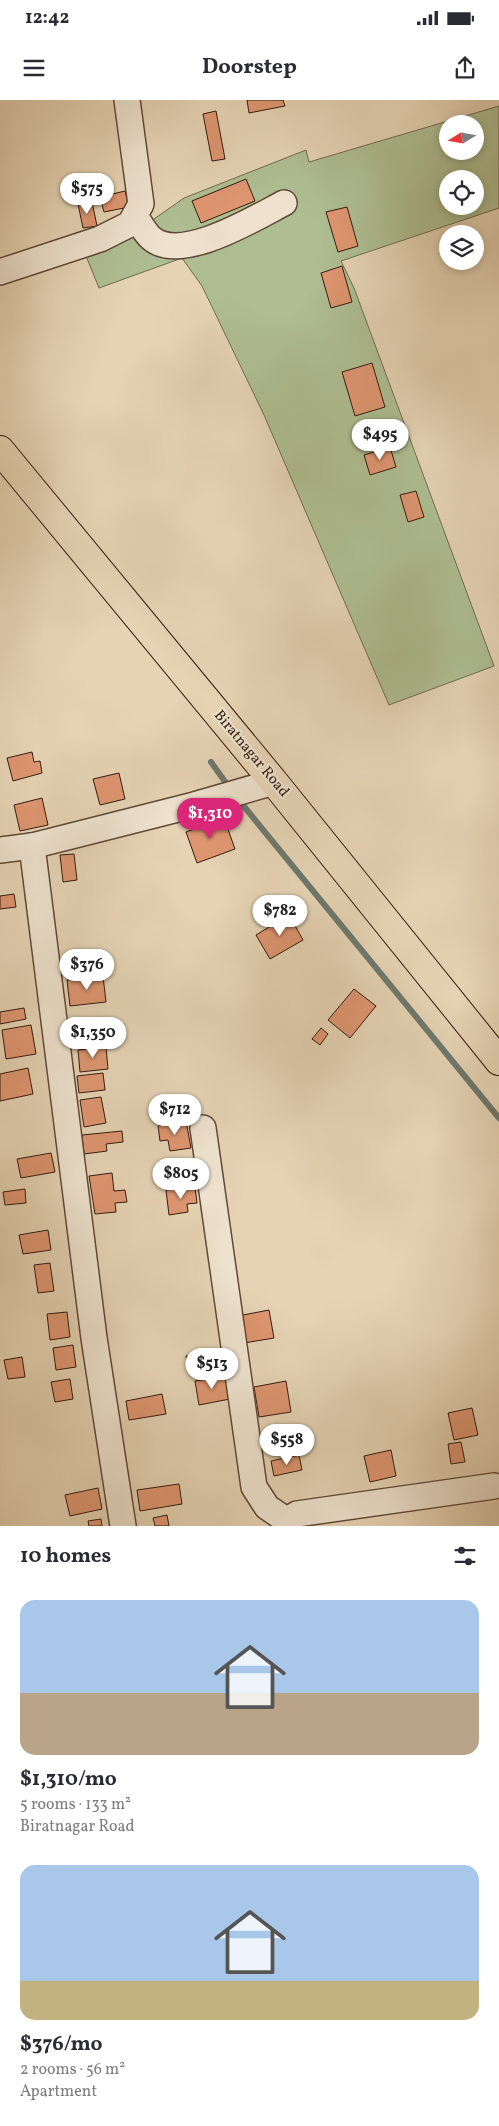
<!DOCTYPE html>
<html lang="en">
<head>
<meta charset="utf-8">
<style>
  :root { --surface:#fff; --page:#f2f2f3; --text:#2b2b33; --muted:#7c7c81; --accent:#db2777 }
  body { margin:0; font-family:Vollkorn,serif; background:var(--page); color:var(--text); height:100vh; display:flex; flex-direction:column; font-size:19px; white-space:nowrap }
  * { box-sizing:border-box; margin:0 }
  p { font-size:16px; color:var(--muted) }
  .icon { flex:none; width:28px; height:28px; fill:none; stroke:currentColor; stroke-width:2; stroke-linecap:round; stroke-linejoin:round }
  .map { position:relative; height:1426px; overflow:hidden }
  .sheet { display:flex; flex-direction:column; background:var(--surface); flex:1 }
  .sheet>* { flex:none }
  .needle { width:32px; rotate:259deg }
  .tools { position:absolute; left:439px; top:15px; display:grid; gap:10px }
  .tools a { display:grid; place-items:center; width:45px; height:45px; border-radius:50%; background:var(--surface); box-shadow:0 2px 8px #0003; font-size:25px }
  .price { position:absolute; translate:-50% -42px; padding:0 11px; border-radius:18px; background:#fff; color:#222; font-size:16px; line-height:32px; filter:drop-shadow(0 1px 2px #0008) }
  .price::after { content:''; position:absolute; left:50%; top:30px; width:15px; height:11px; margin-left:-8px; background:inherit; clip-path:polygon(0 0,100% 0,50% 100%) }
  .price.selected { background:var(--accent); color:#fff }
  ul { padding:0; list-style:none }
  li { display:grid; align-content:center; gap:10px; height:265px; padding:0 20px }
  li span { display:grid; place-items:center; height:155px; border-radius:15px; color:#555 }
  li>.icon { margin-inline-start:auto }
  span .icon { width:90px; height:90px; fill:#fffc; stroke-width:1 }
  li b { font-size:21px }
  h2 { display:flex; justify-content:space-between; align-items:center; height:60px; padding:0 20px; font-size:21px }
  .status { display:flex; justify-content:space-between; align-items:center; height:35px; padding:0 25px; background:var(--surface); direction:ltr }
  .status svg { height:14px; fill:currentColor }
  header { display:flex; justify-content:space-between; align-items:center; height:65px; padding:0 20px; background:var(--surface); font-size:22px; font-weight:700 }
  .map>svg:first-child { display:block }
  .green { fill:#aebe92; stroke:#706c50; fill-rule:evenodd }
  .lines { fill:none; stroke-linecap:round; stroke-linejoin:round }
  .stream { stroke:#6e796e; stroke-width:6 }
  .building { fill:#de9671; stroke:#331b0f }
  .minor-casing { stroke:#604938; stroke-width:28 }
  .major-casing { stroke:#331b0f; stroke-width:30 }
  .minor { stroke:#eee2ce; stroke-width:25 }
  .major { stroke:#e5d3b4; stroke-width:28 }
  .labels { text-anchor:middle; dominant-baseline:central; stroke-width:4.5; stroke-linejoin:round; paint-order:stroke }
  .street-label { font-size:15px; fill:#331b0f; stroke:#eee2ce }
</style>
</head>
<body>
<div class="status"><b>12:42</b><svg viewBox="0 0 49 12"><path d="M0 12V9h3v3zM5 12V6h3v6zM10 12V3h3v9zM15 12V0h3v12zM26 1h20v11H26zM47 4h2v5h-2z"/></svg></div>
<header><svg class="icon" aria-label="menu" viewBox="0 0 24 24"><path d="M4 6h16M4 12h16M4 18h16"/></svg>Doorstep<svg class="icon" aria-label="share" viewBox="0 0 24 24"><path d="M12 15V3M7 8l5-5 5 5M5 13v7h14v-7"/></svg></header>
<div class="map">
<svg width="499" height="1426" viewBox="0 0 499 1426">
  <rect width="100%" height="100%" fill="#e5d3b4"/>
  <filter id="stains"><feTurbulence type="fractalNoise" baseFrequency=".004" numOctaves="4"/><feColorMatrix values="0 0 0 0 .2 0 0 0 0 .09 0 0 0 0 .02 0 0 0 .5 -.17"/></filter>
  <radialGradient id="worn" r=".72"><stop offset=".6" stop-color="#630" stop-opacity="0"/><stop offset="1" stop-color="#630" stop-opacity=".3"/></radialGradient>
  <!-- green -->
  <path class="green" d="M499,6V108L341,161L354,188L494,566L389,605L264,315L202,186L182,158L99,188L82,146L144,126L184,98L306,50L309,62ZM448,24H475V51H448ZM448,79H475V106H448Z"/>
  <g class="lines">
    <!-- stream -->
    <g class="stream">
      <polyline points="211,662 226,683"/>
      <polyline points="242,704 499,1018"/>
    </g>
  </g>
  <!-- building -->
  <g class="building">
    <polygon points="247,0 283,0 285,6 249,13"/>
    <polygon points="216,11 225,59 212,61 203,14"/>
    <polygon points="246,79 255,101 201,123 192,101"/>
    <polygon points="125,91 129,107 104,112 100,97"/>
    <polygon points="92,102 97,126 83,128 78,104"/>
    <polygon points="347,107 358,146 338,152 326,112"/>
    <polygon points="342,166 352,202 331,208 321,173"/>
    <polygon points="372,263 385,307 355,316 342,272"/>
    <polygon points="390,347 396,367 370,375 364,355"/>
    <polygon points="416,391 424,417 408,422 400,395"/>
    <polygon points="32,652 34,662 40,661 42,673 13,681 7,658"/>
    <polygon points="119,673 125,699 100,705 93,679"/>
    <polygon points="42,698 48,725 20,731 14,705"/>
    <polygon points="224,718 235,749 197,763 186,732"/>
    <polygon points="74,754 77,780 63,782 60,755"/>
    <polygon points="14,794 16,807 0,809 0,796"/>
    <polygon points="289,815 303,840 270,859 256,835"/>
    <polygon points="103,876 106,902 70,906 67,880"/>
    <polygon points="354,889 376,906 350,938 328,920"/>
    <polygon points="24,908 26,919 0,924 0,912"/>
    <polygon points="31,925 36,954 6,959 2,930"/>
    <polygon points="321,928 328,934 320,945 312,939"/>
    <polygon points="106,947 108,969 80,972 78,950"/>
    <polygon points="28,968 33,994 0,1001 0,974"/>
    <polygon points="103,973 105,990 79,993 77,976"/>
    <polygon points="101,997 106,1023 84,1027 80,1000"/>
    <polygon points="186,1021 191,1048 170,1051 168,1040 160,1041 158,1026"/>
    <polygon points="122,1031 123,1042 106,1044 107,1051 84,1054 82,1035"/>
    <polygon points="51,1053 55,1072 21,1078 17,1059"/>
    <polygon points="112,1073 114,1091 125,1090 127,1102 115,1103 116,1112 95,1114 89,1076"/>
    <polygon points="195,1087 197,1103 187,1104 188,1112 169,1115 166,1090"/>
    <polygon points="25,1089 26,1103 5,1105 3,1092"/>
    <polygon points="48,1130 51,1150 23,1154 19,1135"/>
    <polygon points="50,1163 54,1191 38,1193 34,1165"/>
    <polygon points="269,1210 274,1238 244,1243 238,1216"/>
    <polygon points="67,1212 70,1237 50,1240 47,1214"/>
    <polygon points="73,1245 76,1267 56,1270 53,1248"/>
    <polygon points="214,1251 216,1265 188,1270 186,1256"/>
    <polygon points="22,1257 25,1277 8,1279 4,1260"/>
    <polygon points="226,1276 230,1299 199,1305 195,1281"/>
    <polygon points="70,1279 73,1299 55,1302 51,1282"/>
    <polygon points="286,1281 291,1312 259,1317 254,1287"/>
    <polygon points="162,1294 166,1314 129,1320 126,1301"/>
    <polygon points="472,1308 478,1335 454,1340 448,1313"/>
    <polygon points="461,1342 465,1362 451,1364 448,1344"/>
    <polygon points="391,1350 396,1376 370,1382 364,1356"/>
    <polygon points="299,1355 302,1370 274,1376 271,1361"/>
    <polygon points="179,1384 182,1404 140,1411 137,1390"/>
    <polygon points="98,1388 102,1409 70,1416 65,1395"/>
    <polygon points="167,1415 169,1426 155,1426 153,1418"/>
    <polygon points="101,1419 102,1426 89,1426 88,1421"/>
  </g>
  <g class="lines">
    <defs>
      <g id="minor">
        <path d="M135,116C140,123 145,133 151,138C180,164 255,118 284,103"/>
        <polyline points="0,172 100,139 130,124 141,104 127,0"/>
        <polyline points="32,746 94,1238 123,1426"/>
        <polyline points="0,750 32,746 194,705 274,682"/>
        <polyline points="203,1028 254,1387 267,1407 289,1422"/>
        <polyline points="289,1426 290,1418 297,1414 494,1386"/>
      </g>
      <polyline id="major" points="0,350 274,682 499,961"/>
    </defs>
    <!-- minor casing -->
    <use href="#minor" class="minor-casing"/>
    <!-- major casing -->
    <use href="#major" class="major-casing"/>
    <!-- minor -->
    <use href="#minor" class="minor"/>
    <!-- major -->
    <use href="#major" class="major"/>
  </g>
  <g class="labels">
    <!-- street labels -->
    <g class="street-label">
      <text transform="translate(251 654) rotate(50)">Biratnagar Road</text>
    </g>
  </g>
  <rect width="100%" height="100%" filter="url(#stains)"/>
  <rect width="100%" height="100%" fill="url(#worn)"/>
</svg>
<div class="tools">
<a><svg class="needle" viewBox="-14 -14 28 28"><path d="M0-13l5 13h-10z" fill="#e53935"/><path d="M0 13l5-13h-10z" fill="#7c7c81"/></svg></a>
<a><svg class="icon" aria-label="locate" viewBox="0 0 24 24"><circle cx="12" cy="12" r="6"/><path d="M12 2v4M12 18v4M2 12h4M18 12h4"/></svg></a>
<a><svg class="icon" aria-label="layers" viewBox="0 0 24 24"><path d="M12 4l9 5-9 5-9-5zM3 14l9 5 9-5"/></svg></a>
</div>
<b class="price" style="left:87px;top:115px">$575</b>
<b class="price" style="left:380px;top:361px">$495</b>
<b class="price selected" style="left:210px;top:740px">$1,310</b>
<b class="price" style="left:280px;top:837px">$782</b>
<b class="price" style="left:87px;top:891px">$376</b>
<b class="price" style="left:93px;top:959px">$1,350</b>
<b class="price" style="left:175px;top:1036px">$712</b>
<b class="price" style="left:181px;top:1100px">$805</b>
<b class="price" style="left:212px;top:1290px">$513</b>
<b class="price" style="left:287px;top:1366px">$558</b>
</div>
<section class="sheet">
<h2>10 homes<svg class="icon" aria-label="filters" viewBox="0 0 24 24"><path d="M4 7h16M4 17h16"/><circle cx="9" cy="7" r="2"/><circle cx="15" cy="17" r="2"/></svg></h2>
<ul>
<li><span style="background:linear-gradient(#a9c7e8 60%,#b9a48a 0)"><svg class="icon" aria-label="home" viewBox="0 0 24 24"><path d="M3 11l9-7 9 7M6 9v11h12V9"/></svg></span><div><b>$1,310/mo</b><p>5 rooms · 133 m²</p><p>Biratnagar Road</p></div></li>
<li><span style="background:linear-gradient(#a9c7e8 75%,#c2b280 0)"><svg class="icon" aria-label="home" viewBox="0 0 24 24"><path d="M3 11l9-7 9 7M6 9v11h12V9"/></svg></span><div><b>$376/mo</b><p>2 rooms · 56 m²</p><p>Apartment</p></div></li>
</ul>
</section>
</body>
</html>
